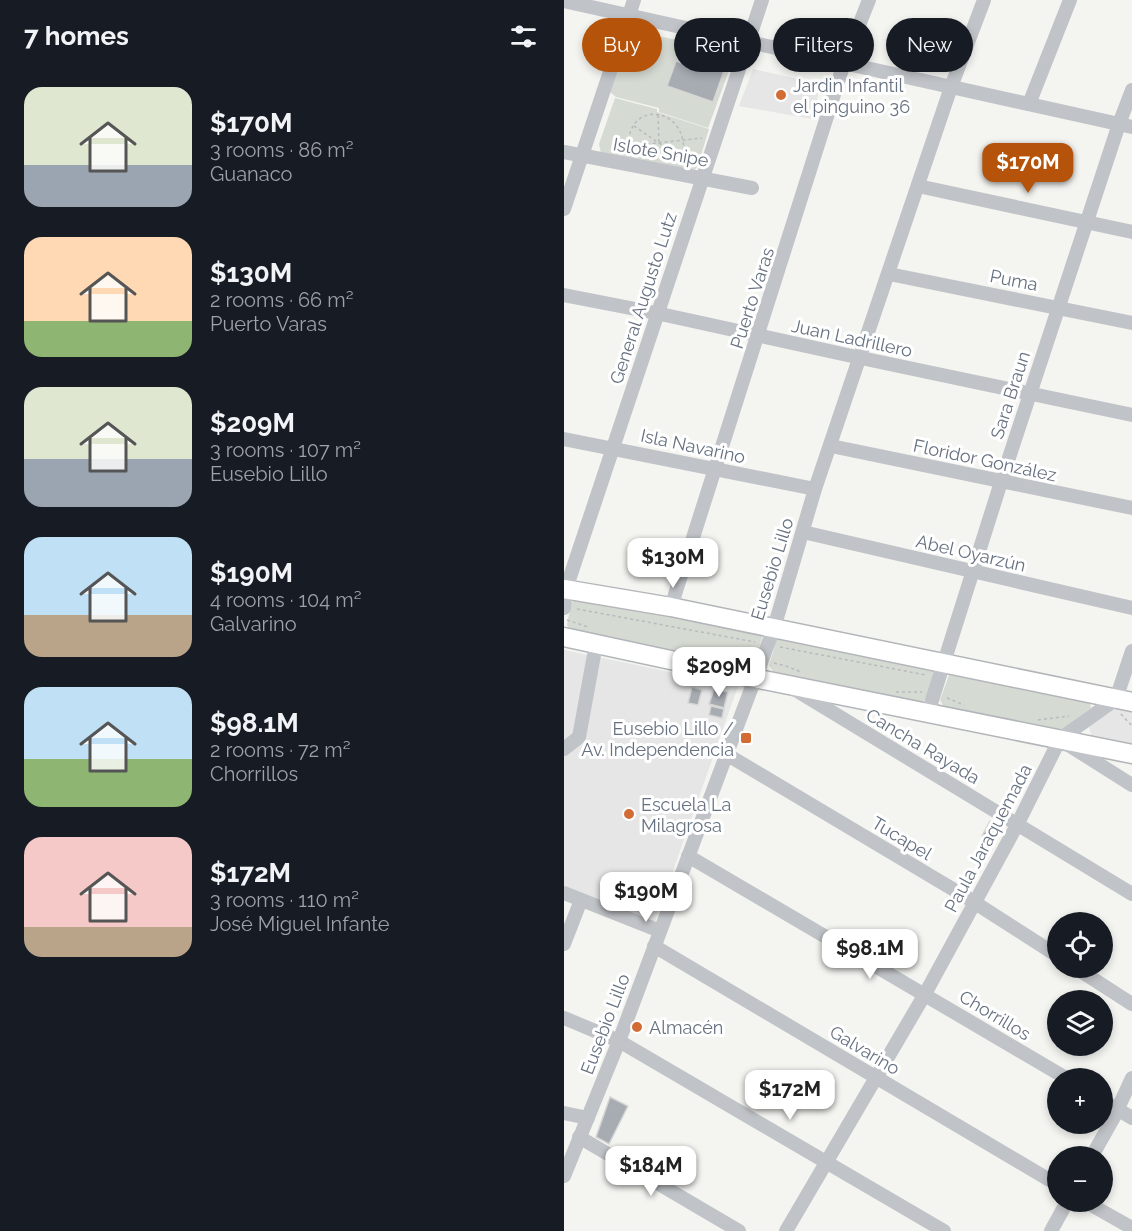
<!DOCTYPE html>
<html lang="en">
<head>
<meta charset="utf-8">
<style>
  :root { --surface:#171b24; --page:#20242c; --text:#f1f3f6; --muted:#9ea1a6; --accent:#b45309 }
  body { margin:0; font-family:Raleway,sans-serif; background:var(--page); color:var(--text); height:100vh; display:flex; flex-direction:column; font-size:22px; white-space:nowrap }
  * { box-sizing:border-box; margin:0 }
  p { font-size:20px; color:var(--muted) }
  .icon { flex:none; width:33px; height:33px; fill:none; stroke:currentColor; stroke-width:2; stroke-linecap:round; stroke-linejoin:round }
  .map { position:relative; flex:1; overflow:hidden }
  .panel { display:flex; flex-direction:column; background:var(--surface); width:564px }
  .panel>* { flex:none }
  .top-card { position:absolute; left:18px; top:18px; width:459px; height:54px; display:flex; gap:12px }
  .controls { position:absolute; left:483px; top:912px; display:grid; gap:12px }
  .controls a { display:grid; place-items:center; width:66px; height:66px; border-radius:50%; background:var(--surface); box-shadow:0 3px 9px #0003; font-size:30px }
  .price { position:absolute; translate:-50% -51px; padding:0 14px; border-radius:12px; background:#fff; color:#222; font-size:20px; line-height:39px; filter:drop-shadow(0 2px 3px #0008) }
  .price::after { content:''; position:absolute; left:50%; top:36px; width:18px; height:14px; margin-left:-9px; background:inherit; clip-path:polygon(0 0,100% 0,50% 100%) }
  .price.current { background:var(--accent); color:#fff }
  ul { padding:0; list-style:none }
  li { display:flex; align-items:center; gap:18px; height:150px; padding:0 24px }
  li span { display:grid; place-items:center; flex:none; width:168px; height:120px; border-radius:18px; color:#555 }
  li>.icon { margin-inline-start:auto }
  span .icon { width:72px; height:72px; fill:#fffc; stroke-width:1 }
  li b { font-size:26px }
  h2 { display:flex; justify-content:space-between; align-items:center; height:72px; padding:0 24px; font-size:26px }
  .pill { padding:0 21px; border-radius:27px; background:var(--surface); box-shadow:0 3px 9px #0003; font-size:21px; line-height:54px }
  .pill.current { background:var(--accent); color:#fff }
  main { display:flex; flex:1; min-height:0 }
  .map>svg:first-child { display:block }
  .built { fill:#e5e6e5 }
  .green { fill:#d5dbd3 }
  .building { fill:#a7acb3; stroke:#d6d6d4; stroke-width:1.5 }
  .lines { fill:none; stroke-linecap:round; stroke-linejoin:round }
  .major-casing { stroke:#b2b5b9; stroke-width:21 }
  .path { stroke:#b8babd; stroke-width:1.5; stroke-dasharray:3 3; stroke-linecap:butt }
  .minor { stroke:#c0c3c7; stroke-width:14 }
  .major { stroke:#fff; stroke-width:18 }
  .poi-dot { fill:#d26c34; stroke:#fff; stroke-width:2 }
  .labels { text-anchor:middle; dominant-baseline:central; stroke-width:6; stroke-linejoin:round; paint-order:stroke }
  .poi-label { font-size:18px; fill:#667180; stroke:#fff; text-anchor:start }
  .street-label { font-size:18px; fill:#667180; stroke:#fff }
</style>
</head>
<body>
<main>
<section class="panel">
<h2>7 homes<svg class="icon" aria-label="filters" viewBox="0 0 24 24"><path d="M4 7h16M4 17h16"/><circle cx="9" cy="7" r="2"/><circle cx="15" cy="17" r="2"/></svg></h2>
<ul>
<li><span style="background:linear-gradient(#dfe7d0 65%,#9aa5b1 0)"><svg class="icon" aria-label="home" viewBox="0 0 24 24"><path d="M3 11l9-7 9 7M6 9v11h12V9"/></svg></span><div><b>$170M</b><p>3 rooms · 86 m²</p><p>Guanaco</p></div></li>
<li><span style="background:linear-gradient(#ffd9b3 70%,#8fb573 0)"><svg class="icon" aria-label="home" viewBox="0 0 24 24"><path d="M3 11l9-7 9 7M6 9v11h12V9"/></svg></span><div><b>$130M</b><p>2 rooms · 66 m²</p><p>Puerto Varas</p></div></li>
<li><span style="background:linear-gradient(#dfe7d0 60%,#9aa5b1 0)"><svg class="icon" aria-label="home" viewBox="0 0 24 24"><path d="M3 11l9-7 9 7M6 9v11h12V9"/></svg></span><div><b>$209M</b><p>3 rooms · 107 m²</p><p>Eusebio Lillo</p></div></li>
<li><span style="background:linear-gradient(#bfe0f5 65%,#b9a48a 0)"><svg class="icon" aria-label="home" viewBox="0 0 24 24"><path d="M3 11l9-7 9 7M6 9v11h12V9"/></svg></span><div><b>$190M</b><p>4 rooms · 104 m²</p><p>Galvarino</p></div></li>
<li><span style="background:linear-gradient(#bfe0f5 60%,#8fb573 0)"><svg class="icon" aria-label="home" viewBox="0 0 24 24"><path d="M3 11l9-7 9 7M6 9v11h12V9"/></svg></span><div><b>$98.1M</b><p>2 rooms · 72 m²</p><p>Chorrillos</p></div></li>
<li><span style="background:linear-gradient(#f6c9c9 75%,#b9a48a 0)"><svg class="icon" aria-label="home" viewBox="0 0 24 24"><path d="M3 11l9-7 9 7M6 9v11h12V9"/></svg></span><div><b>$172M</b><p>3 rooms · 110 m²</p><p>José Miguel Infante</p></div></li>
</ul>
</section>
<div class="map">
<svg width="568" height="1231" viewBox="0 0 568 1231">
  <rect width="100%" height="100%" fill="#f4f5f1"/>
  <!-- built -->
  <g class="built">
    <polygon points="189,69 257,84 248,119 175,106"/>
    <polygon points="0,650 174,686 91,922 0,886"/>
    <polygon points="568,705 568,746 528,738 525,727 551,706"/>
  </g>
  <!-- green -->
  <g class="green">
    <polygon points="70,31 166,51 170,57 144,128 95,112 95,108 52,97 45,91 66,34"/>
    <polygon points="51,98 93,109 93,112 145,129 134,165 130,171 37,153 35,144"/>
    <polygon points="16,598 193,629 198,637 191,664 182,668 9,634 3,625 7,603"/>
    <polygon points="223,636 370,666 373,673 364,698 355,703 209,672 205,665 213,639"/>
    <polygon points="386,672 525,698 527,708 499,729 489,731 381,709 376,700"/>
  </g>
  <!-- building -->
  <g class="building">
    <polygon points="112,61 132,68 134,62 160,71 149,102 103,86"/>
    <polygon points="128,687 138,690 134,705 124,703"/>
    <polygon points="150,689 164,692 160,708 145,704"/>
    <polygon points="147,706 160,709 158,718 145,715"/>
    <polygon points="426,821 438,827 430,843 418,836"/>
    <polygon points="46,1097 64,1106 45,1144 32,1137"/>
  </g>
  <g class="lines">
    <defs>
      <g id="major">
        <polyline points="0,589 107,607 568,702"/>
        <polyline points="0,637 190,678 568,754"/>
      </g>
    </defs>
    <!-- major casing -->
    <use href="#major" class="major-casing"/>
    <!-- path -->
    <g class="path">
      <polyline points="94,115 95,143"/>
      <path d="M64,146C65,95 130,110 118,159L70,126"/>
      <polyline points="47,148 138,138"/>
      <polyline points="13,609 191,642"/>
      <polyline points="3,620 24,627"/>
      <polyline points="216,647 362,675"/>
      <polyline points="139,652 160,653 185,658"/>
      <polyline points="210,663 222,666 237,672"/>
      <polyline points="332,692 358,692"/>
      <polyline points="383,698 400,705"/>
      <polyline points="557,714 568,726"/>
      <polyline points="474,720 505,716"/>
    </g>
    <!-- minor -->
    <g class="minor">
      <polyline points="0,1 568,127"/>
      <polyline points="465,104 506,0"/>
      <polyline points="0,152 188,188"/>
      <polyline points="354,186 568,232"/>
      <polyline points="0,209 70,0"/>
      <polyline points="325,274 568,323"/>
      <polyline points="0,295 92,313 297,358 568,415"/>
      <polyline points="0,439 251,489"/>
      <polyline points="267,446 568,508"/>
      <polyline points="239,532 568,608"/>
      <polyline points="107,607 280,63 305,0"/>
      <polyline points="0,608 2,589 198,0"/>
      <polyline points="230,689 568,894"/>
      <polyline points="364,713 437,482 555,124 568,90"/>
      <polyline points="503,744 568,785"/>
      <polyline points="0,749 15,737 32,644"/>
      <polyline points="162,754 402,897 494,956"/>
      <polyline points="124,856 502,1078"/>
      <polyline points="0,893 96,931"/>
      <polyline points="0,944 17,900"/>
      <polyline points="90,946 494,1185"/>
      <polyline points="512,968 568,1004"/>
      <polyline points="0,1018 55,1041 380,1231"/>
      <polyline points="538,1100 568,1118"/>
      <polyline points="0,1113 24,1118"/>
      <polyline points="15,1137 175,1231"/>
      <polyline points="528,1156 550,1117 568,1078"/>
      <polyline points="0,1176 55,1041 210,628 251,489 387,87 420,0"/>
      <polyline points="522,1202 568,1228"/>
      <polyline points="222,1231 361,994 453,825 496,739 552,699 568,651"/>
      <polyline points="487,1231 503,1202"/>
    </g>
    <!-- major -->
    <use href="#major" class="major"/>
  </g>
  <!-- markers -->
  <g class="poi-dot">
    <circle cx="217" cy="95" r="6"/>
    <rect x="176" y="732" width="12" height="12" rx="3"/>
    <circle cx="65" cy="814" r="6"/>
    <circle cx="73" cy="1027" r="6"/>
  </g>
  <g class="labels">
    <!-- poi labels -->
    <g class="poi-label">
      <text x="229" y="85">Jardin Infantil<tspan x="229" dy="21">el pinguino 36</tspan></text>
      <text x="170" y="728" text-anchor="end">Eusebio Lillo /<tspan x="170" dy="21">Av. Independencia</tspan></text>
      <text x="77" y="804">Escuela La<tspan x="77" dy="21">Milagrosa</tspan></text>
      <text x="85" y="1027">Almacén</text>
    </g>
    <!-- street labels -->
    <g class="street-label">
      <text transform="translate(97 152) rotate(10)">Islote Snipe</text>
      <text transform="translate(450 280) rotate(11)">Puma</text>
      <text transform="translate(79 298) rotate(-72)">General Augusto Lutz</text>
      <text transform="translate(188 298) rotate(-72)">Puerto Varas</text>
      <text transform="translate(288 338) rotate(12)">Juan Ladrillero</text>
      <text transform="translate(446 395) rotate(-72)">Sara Braun</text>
      <text transform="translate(129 446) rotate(12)">Isla Navarino</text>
      <text transform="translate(421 460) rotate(12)">Floridor González</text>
      <text transform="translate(407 553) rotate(13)">Abel Oyarzún</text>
      <text transform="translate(208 569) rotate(-73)">Eusebio Lillo</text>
      <text transform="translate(359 746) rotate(31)">Cancha Rayada</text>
      <text transform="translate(338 838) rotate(31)">Tucapel</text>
      <text transform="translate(424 838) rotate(-62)">Paula Jaraquemada</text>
      <text transform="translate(431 1015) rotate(31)">Chorrillos</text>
      <text transform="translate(41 1024) rotate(-69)">Eusebio Lillo</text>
      <text transform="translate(301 1050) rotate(31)">Galvarino</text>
    </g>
  </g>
</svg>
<div class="controls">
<a><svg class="icon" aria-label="locate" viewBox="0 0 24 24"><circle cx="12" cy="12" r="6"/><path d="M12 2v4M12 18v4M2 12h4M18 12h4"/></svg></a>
<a><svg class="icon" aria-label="layers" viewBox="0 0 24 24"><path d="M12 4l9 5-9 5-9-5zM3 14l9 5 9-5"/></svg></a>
<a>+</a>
<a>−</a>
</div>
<b class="price current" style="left:464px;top:194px">$170M</b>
<b class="price" style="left:109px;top:589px">$130M</b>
<b class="price" style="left:155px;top:698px">$209M</b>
<b class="price" style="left:82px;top:923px">$190M</b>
<b class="price" style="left:306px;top:980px">$98.1M</b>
<b class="price" style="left:226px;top:1121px">$172M</b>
<b class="price" style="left:87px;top:1197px">$184M</b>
<div class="top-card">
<a class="pill current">Buy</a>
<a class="pill">Rent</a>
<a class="pill">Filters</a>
<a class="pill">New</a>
</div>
</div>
</main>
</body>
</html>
